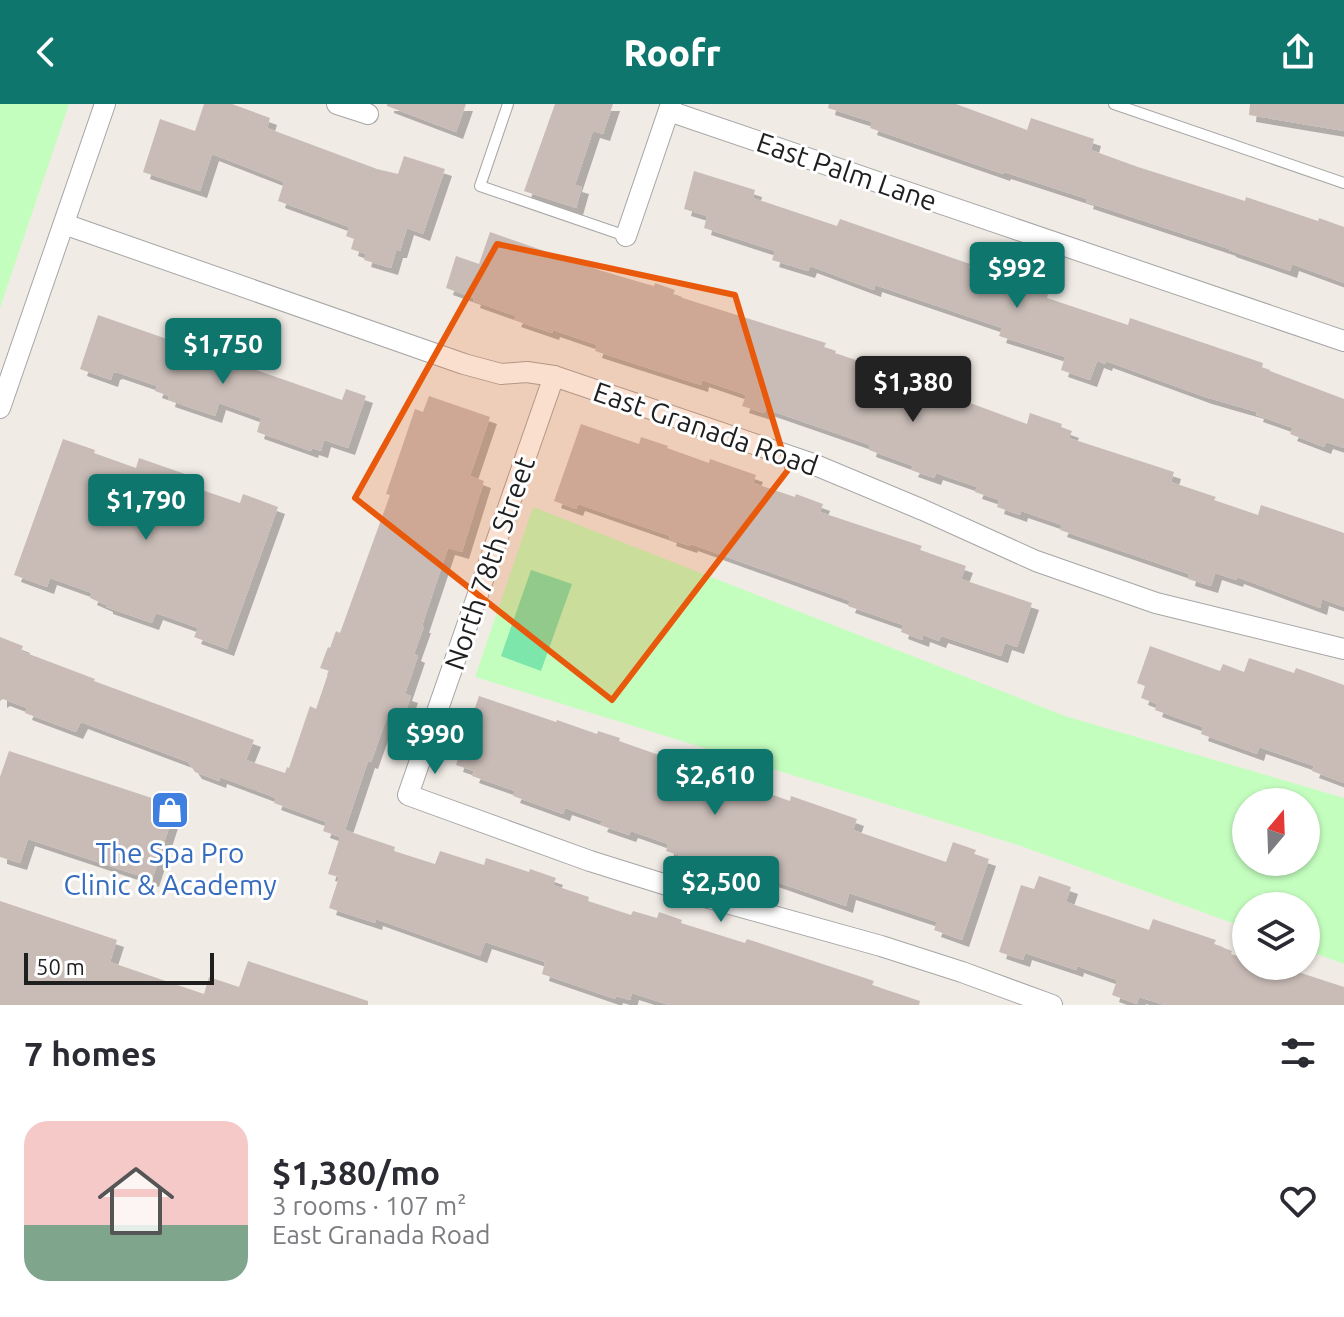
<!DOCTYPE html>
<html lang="en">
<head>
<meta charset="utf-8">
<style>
  :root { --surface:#fff; --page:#f7f7f7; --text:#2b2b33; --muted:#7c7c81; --accent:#0f766e }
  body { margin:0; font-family:Ubuntu,sans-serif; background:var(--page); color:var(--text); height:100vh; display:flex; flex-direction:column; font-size:30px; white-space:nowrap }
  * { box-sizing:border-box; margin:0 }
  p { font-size:26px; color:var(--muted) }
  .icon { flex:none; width:44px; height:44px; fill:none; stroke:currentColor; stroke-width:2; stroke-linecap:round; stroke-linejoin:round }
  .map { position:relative; height:901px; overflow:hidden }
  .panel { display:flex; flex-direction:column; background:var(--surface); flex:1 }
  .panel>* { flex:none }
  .needle { width:52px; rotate:19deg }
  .controls { position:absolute; left:1232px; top:684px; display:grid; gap:16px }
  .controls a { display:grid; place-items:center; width:88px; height:88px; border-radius:50%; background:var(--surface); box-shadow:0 2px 6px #0004; font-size:40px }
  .scale { position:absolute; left:24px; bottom:20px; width:190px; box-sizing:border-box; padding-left:8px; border:4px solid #1f1f1f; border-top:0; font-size:22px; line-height:28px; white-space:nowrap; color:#1f1f1f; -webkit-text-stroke:6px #fff; paint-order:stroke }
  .price { position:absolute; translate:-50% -68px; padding:0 18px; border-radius:8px; background:var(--accent); color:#fff; font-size:26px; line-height:52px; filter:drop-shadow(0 2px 4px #0008) }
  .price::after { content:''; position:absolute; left:50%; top:48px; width:24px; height:18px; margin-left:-12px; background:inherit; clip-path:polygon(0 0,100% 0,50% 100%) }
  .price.active { background:#222; color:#fff }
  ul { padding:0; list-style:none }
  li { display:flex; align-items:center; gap:24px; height:200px; padding:0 24px }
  li span { display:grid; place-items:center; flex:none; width:224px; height:160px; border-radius:24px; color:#555 }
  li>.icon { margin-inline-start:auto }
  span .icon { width:96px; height:96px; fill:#fffc; stroke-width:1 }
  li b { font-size:34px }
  h2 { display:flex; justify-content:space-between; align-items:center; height:96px; padding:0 24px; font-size:34px }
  header { display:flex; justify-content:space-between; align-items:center; height:104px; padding:0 24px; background:var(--accent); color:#fff; font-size:36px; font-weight:800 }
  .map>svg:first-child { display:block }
  .park { fill:#c4febf; fill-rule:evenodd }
  .pitch { fill:#7ce6ab }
  .building { fill:#c9bcb7; filter:url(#shadow) }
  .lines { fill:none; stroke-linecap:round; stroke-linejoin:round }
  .lane-casing { stroke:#a6a6a6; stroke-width:12 }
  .street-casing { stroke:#a6a6a6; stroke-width:22 }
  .lane { stroke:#fff; stroke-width:10 }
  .street { stroke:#fff; stroke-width:20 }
  .marked { fill:#e8590c; fill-opacity:0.2; stroke:#e8590c; stroke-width:6; stroke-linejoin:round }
  .labels { text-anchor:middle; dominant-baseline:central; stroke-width:6; stroke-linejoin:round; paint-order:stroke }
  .street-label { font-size:28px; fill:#1f1f1f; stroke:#fff }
  .shop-label { font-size:28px; fill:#366cbe; stroke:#fff }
</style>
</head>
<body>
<header><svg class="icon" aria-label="back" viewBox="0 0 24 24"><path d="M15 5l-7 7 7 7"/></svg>Roofr<svg class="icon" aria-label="share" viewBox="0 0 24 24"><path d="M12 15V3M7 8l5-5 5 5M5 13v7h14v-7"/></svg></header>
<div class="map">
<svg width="1344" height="901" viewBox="0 0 1344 901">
  <defs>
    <filter id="shadow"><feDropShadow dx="7" dy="7" stdDeviation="0" flood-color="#0004"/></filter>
  </defs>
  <rect width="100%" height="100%" fill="#f1ebe5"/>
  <!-- park -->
  <g class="park">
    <polygon points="0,0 69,0 0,204"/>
    <path d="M533,403L1065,612L1344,694V860L1306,846V802H1246V824L1018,741L475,573ZM1246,698H1306V758H1246Z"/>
  </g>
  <!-- pitch -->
  <polygon class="pitch" points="531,466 572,480 541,567 501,552"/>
  <!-- building -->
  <g class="building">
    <polygon points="204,0 232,0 270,14 267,24 377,65 398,70 404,52 445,65 423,130 407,124 400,147 396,147 391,164 364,156 366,150 351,145 354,135 346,132 349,123 278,97 284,78 212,50 200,87 143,68 160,15 195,27"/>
    <polygon points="387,0 466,0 456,28 387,2"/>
    <polygon points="555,0 613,0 603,30 593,27 575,81 582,83 576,104 524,87"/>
    <polygon points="829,0 956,0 1027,26 1031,14 1094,35 1091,46 1138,63 1245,97 1246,93 1318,117 1319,114 1344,123 1344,179 1292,160 1290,167 1229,146 1229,145 1086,98 1087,95 1004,68 1003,70 870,24 872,18 828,4"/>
    <polygon points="1250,0 1344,0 1344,27 1249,11"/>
    <polygon points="694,67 755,86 753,94 837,122 840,115 970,160 969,164 1048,190 1047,194 1128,221 1130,214 1263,259 1262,264 1344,295 1344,344 1326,338 1324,343 1290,330 1293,324 1256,311 1257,308 1205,293 1106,257 1105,260 1097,257 1090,276 1061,266 1065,253 999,232 1002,224 875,181 874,186 810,162 808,167 772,156 775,147 704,124 707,112 684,105"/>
    <polygon points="490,128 599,166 643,179 654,182 655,179 675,186 673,191 826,239 824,243 836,247 835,249 928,280 927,282 938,287 1027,320 1030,309 1062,320 1061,323 1072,327 1069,334 1174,368 1171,378 1216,393 1214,396 1258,411 1261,401 1344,429 1344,503 1322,495 1320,504 1237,473 1236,476 1215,469 1211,482 1188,475 1189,470 1060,426 1062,421 1021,407 1020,411 997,403 999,396 975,388 977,383 936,369 934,374 911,366 913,362 869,346 870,341 766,305 764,309 742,302 746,291 702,276 701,281 595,247 597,241 553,226 552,229 514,216 516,212 473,197 474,194 446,184 456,152 479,160"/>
    <polygon points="98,211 342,296 346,285 366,292 348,344 324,336 321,347 312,344 311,347 257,328 261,314 219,299 215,312 168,296 169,292 155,287 157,282 116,268 113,269 111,276 80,265"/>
    <polygon points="429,292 490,313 470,372 484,377 462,448 448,444 422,522 424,522 414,550 418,552 405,590 411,592 402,618 387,613 371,658 368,657 345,726 395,743 394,747 435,760 440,747 484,761 486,754 529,768 530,765 556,774 553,781 589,793 588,797 631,811 633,807 657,814 659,808 682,816 681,819 745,839 747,835 874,877 872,881 920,897 919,901 669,901 632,889 630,896 616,892 615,895 542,870 545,858 485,838 480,852 376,815 375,819 329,804 339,773 328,770 340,733 323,727 326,718 274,699 276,694 220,673 219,677 195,668 188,658 81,618 76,628 25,609 27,604 3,595 0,597 0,533 23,542 21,547 95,575 94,577 254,636 246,656 285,669 287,663 289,664 310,602 316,605 329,567 320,564 328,543 330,544 336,527 340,529 390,391 386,390 415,305 423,308"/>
    <polygon points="581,320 639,340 641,333 668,342 667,344 709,359 710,355 756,371 753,379 795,393 796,390 823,400 820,408 922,442 920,446 966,462 961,475 1032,499 1017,543 1005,539 1001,552 941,532 939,537 923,531 922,536 901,528 903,521 848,502 850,497 691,440 690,442 669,435 670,432 578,400 576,405 554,397"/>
    <polygon points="63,335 95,346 94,349 136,364 139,354 188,371 186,377 200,382 199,385 240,399 243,390 278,403 227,545 194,533 198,524 156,509 152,519 106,503 106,501 90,494 92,489 50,474 47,483 14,471"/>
    <polygon points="1150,542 1220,567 1223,560 1244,568 1249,554 1294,569 1296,564 1344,581 1344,679 1312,667 1314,662 1259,643 1257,650 1201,630 1203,623 1155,606 1157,600 1141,594 1145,582 1137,579"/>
    <polygon points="479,592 556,618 557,616 597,630 598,627 620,634 619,637 790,697 791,692 857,715 853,726 946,758 953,738 976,746 974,750 989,755 962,836 934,826 937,818 849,789 846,802 699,751 696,757 666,747 668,740 631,727 629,731 600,721 602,717 565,704 563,710 513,692 515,687 472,672 474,667 456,661"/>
    <polygon points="9,647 176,702 152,776 28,735 20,759 0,753 0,673"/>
    <polygon points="1039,772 1071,783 1066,798 1149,826 1153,815 1216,836 1214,840 1232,847 1231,850 1246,855 1246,862 1266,862 1296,872 1298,868 1344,883 1344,901 1165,901 1139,893 1137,900 1112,891 1117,876 1077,862 1076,866 1025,849 1023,856 999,848 1021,781 1034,785"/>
    <polygon points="0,797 117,836 110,858 204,890 209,873 239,883 248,857 368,897 368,901 0,901"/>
  </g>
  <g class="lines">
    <defs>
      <g id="lane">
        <polyline points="508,0 480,82 626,132"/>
        <polyline points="1114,0 1344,79"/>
      </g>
      <g id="street">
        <polyline points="337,0 368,10"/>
        <polyline points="669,7 1344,237"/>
        <polyline points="64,120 464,260 501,270 527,268 554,272 813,360 923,406 1036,457 1156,499 1344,545"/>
        <polyline points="626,132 671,0"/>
        <polyline points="554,272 408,691 590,757 705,793 881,842 962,868 1052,901"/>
        <polyline points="0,304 105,0"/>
      </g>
    </defs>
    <!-- lane casing -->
    <use href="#lane" class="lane-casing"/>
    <!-- street casing -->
    <use href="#street" class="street-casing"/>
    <!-- lane -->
    <use href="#lane" class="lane"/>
    <!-- street -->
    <use href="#street" class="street"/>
  </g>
  <!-- marked area -->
  <path class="marked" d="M497,140L735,191L788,366L612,596L355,394Z"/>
  <!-- icons -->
  <defs>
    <symbol id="shop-square" viewBox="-11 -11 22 22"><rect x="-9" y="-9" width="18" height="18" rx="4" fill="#3f7fe0" stroke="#fff"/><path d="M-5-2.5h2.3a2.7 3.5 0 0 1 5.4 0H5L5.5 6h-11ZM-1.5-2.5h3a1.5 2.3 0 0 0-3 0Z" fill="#fff"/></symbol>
  </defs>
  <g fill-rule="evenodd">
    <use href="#shop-square" x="148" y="684" width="44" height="44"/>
  </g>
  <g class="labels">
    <!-- street labels -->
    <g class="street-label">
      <text transform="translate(847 67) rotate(19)">East Palm Lane</text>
      <text transform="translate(706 324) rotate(19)">East Granada Road</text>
      <text transform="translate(489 459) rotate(-71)">North 78th Street</text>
    </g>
    <!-- shop labels -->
    <g class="shop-label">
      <text x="170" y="748">The Spa Pro<tspan x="170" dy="32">Clinic &amp; Academy</tspan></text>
    </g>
  </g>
</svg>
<div class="controls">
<a><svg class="needle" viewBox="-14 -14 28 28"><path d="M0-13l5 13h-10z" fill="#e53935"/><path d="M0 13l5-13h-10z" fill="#7c7c81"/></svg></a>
<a><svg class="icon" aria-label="layers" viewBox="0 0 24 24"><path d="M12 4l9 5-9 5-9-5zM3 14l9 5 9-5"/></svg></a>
</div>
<div class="scale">50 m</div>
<b class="price" style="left:1017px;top:206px">$992</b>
<b class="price" style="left:223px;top:282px">$1,750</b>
<b class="price active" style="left:913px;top:320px">$1,380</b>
<b class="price" style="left:146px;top:438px">$1,790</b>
<b class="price" style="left:435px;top:672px">$990</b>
<b class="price" style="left:715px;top:713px">$2,610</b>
<b class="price" style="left:721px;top:820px">$2,500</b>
</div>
<section class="panel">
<h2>7 homes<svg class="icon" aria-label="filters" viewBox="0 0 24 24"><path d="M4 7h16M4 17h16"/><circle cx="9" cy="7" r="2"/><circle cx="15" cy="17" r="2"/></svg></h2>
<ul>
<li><span style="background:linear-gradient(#f6c9c9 65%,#7fa58c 0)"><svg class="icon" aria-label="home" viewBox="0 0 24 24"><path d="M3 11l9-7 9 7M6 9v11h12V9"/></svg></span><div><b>$1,380/mo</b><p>3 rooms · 107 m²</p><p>East Granada Road</p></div><svg class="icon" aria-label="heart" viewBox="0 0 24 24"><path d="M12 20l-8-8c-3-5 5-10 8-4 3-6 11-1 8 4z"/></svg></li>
</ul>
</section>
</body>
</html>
